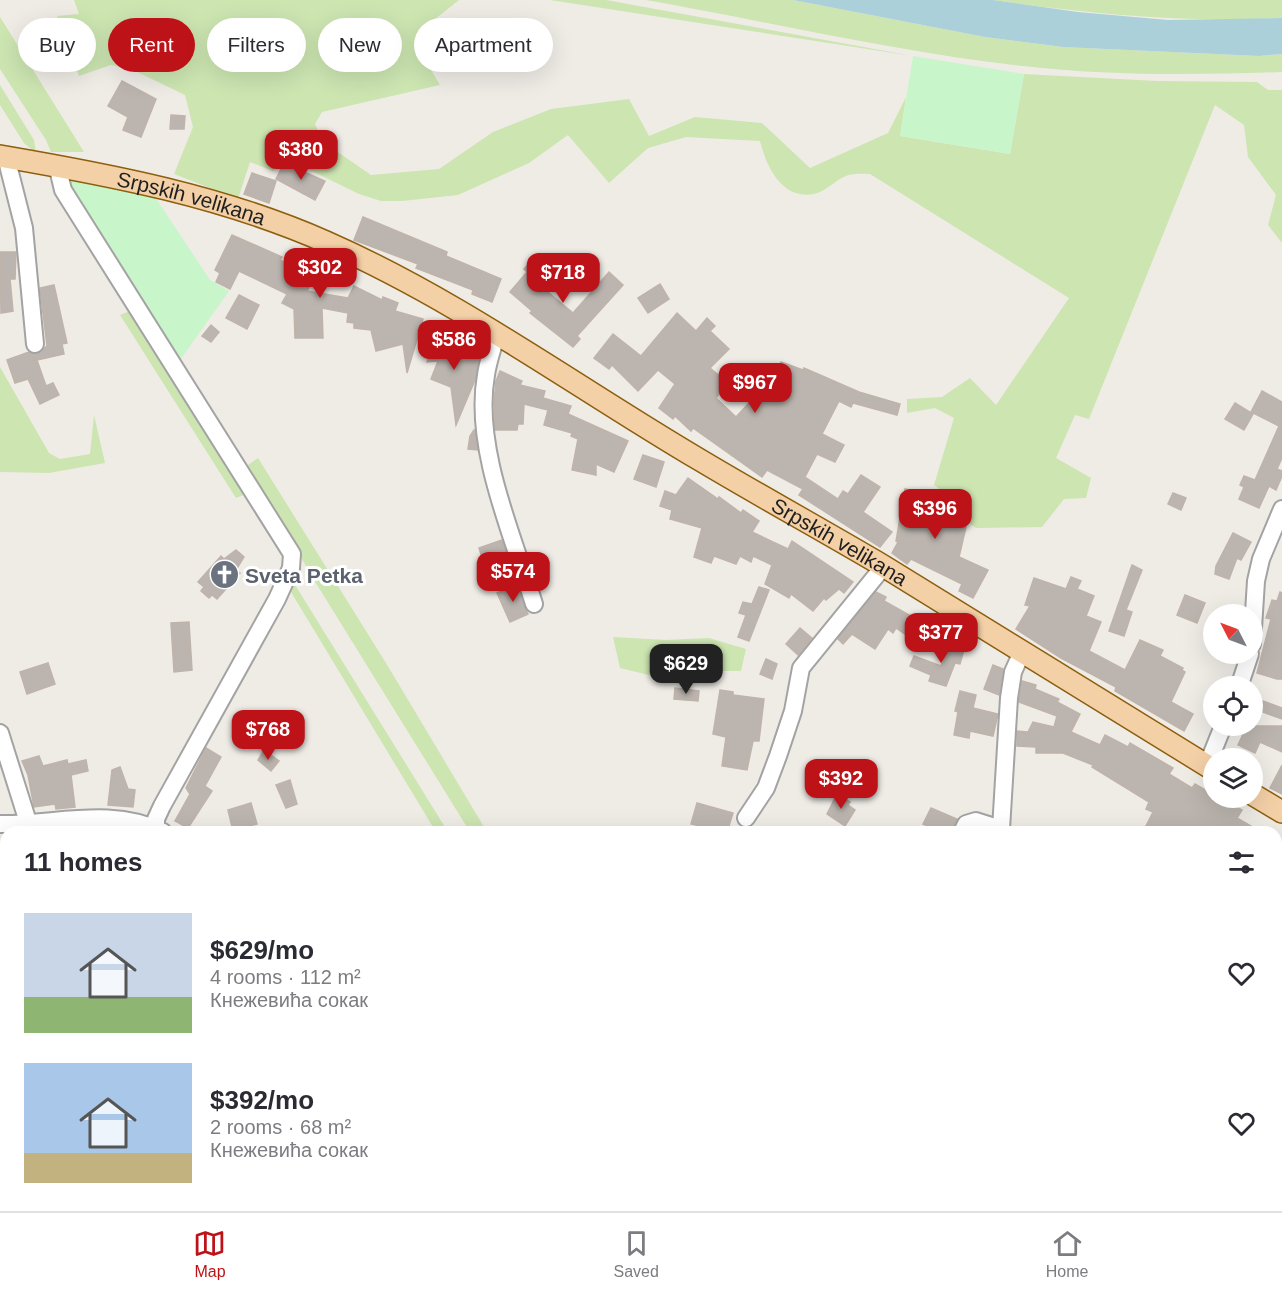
<!DOCTYPE html>
<html lang="en">
<head>
<meta charset="utf-8">
<style>
  :root { --surface:#fff; --page:#f2f2f3; --text:#2b2b33; --muted:#7c7c81; --line:#e1e1e2; --accent:#bd1218 }
  body { margin:0; font-family:Arial,sans-serif; background:var(--page); color:var(--text); height:100vh; display:flex; flex-direction:column; font-size:22px; white-space:nowrap }
  * { box-sizing:border-box; margin:0 }
  p { font-size:20px; color:var(--muted) }
  .icon { flex:none; width:33px; height:33px; fill:none; stroke:currentColor; stroke-width:2; stroke-linecap:round; stroke-linejoin:round }
  .map { position:relative; flex:1; overflow:hidden }
  .sheet { position:absolute; left:0px; top:826px; width:1282px; height:386px; display:flex; flex-direction:column; background:var(--surface); border-radius:18px 18px 0 0; box-shadow:0 6px 24px #0002 }
  .sheet>* { flex:none }
  .top-card { position:absolute; left:18px; top:18px; width:600px; height:54px; display:flex; gap:12px }
  .needle { width:39px; rotate:312deg }
  .fabs { position:absolute; left:1203px; top:604px; display:grid; gap:12px }
  .fabs a { display:grid; place-items:center; width:60px; height:60px; border-radius:50%; background:var(--surface); box-shadow:0 6px 24px #0002; font-size:30px }
  .price { position:absolute; translate:-50% -51px; padding:0 14px; border-radius:12px; background:var(--accent); color:#fff; font-size:20px; line-height:39px; filter:drop-shadow(0 2px 3px #0008) }
  .price::after { content:''; position:absolute; left:50%; top:36px; width:18px; height:14px; margin-left:-9px; background:inherit; clip-path:polygon(0 0,100% 0,50% 100%) }
  .price.current { background:#222; color:#fff }
  ul { padding:0; list-style:none }
  li { display:flex; align-items:center; gap:18px; height:150px; padding:0 24px }
  li span { display:grid; place-items:center; flex:none; width:168px; height:120px; border-radius:0px; color:#555 }
  li>.icon { margin-inline-start:auto }
  span .icon { width:72px; height:72px; fill:#fffc; stroke-width:1 }
  li b { font-size:26px }
  h2 { display:flex; justify-content:space-between; align-items:center; height:72px; padding:0 24px; font-size:26px }
  .pill { padding:0 21px; border-radius:27px; background:var(--surface); box-shadow:0 6px 24px #0002; font-size:21px; line-height:54px }
  .pill.current { background:var(--accent); color:#fff }
  .menu { display:flex; justify-content:space-around; align-items:center; height:84px; border-top:2px solid var(--line); background:var(--surface); font-size:16px; color:var(--muted) }
  .menu a { display:grid; justify-items:center; gap:3px }
  .menu .current { color:var(--accent) }
  .map>svg:first-child { display:block }
  .grass { fill:#cce5b1 }
  .park { fill:#c8f5ca }
  .water { fill:#abd0d9 }
  .building { fill:#bcb5af; stroke:#bfb3aa; stroke-width:1.5 }
  .lines { fill:none; stroke-linecap:round; stroke-linejoin:round }
  .minor-casing { stroke:#a3a3a3; stroke-width:20 }
  .major-casing { stroke:#8d5e0d; stroke-width:24 }
  .minor { stroke:#fff; stroke-width:16 }
  .major { stroke:#f4d0a7; stroke-width:21 }
  .labels { text-anchor:middle; dominant-baseline:central; stroke-width:6; stroke-linejoin:round; paint-order:stroke }
  .street-label { font-size:21px; fill:#1f1f1f; stroke:#fff }
  .worship-label { font-size:21px; font-weight:bold; fill:#5b616d; stroke:#fff; text-anchor:start }
</style>
</head>
<body>
<div class="map">
<svg width="1282" height="1211" viewBox="0 0 1282 1211">
  <rect width="100%" height="100%" fill="#efece6"/>
  <!-- grass -->
  <g class="grass">
    <path d="M74,0H459L420,31L421,53L440,85L322,112L315,124L322,141L371,175L439,169L493,132L551,109L629,99L649,136L695,117L762,123L810,168L888,133L906,97L900,136L1010,154L1024,74L1157,81L1257,82L1268,90H1282V243L1268,225L1276,195L1248,157L1244,125L1215,105L1089,419L1075,415L1056,458L1091,478L1086,498L1064,499L1042,527L976,528L959,516L965,507L934,485L954,418L935,408L907,413V399L942,397L970,378L996,405L1069,298L870,174C863,174 853,173 846,176C835,180 827,191 814,194C781,200 766,165 760,141L686,137L648,148L609,183L568,135L529,163L458,195L402,201H381L359,194L283,157L273,171L250,162L238,199L174,174L193,127L185,95L133,70L111,65L79,76L57,16L79,14Z"/>
    <polygon points="550,0 606,0 913,56"/>
    <path d="M646,0H793L985,37L1063,47L1259,56L1282,54V72C1196,75 1109,76 1023,66C896,52 771,22 646,0Z"/>
    <path d="M993,0H1282V18C1184,23 1089,14 993,0Z"/>
    <polygon points="0,17 84,152 51,152 46,140 0,69"/>
    <polygon points="0,85 34,140 36,153 24,143 0,105"/>
    <polygon points="132,310 246,494 236,498 120,315"/>
    <polygon points="0,367 49,453 60,459 90,454 94,415 105,463 49,473 0,472"/>
    <polygon points="258,458 386,663 487,832 470,832 314,580 248,465"/>
    <polygon points="292,580 448,832 436,832 288,587"/>
    <polygon points="613,637 666,640 709,638 746,649 741,671 671,671 665,679 620,668"/>
    <polygon points="0,1180 6,1180 6,1206 211,1206 202,1211 0,1211"/>
    <polygon points="439,1206 482,1206 491,1211 443,1211"/>
  </g>
  <!-- park -->
  <g class="park">
    <polygon points="913,56 1024,74 1010,154 900,136"/>
    <polygon points="71,179 153,194 210,280 229,291 180,360 73,197 69,181"/>
  </g>
  <!-- water -->
  <polygon class="water" points="793,0 993,0 1078,12 1168,20 1282,18 1282,54 1259,56 1063,47 985,37"/>
  <!-- building -->
  <g class="building">
    <polygon points="122,81 156,99 141,137 123,130 128,117 108,106"/>
    <polygon points="171,115 185,116 184,129 170,129"/>
    <polygon points="284,163 325,181 315,200 276,179"/>
    <polygon points="252,173 276,181 269,203 244,194"/>
    <polygon points="363,217 447,252 446,256 501,279 492,302 472,294 473,290 416,268 418,264 354,240"/>
    <polygon points="232,235 282,257 280,260 314,278 307,291 348,298 354,286 382,300 383,297 398,303 395,311 423,319 407,373 403,344 376,351 371,330 354,328 354,323 347,322 348,313 322,308 323,338 295,338 294,309 282,303 287,294 239,271 230,289 216,282 220,273 215,270"/>
    <polygon points="0,252 16,252 15,279 10,279 13,311 1,313"/>
    <polygon points="531,261 544,274 536,282 573,313 609,272 623,285 577,336 580,339 573,347 530,313 532,311 510,292 527,272 524,269"/>
    <polygon points="660,284 669,299 648,313 638,298"/>
    <polygon points="54,285 67,343 62,344 64,354 37,360 46,386 53,383 59,395 40,404 28,379 15,383 7,360 29,352 37,354 47,346 40,288"/>
    <polygon points="239,295 259,305 247,329 226,318"/>
    <polygon points="677,313 696,331 707,318 715,326 710,331 729,349 710,368 728,383 716,398 736,417 776,374 781,362 803,370 804,368 859,392 900,404 897,415 853,403 851,407 839,401 822,434 844,445 835,462 817,454 805,477 838,499 843,491 848,494 861,475 880,487 863,512 892,532 880,547 799,495 803,489 767,470 762,477 693,428 691,431 675,416 673,419 659,408 675,384 658,370 638,391 612,365 609,369 594,358 613,334 641,356"/>
    <polygon points="211,325 219,332 211,342 202,336"/>
    <polygon points="439,334 455,341 453,345 479,356 475,380 456,425 451,387 431,379 438,361 427,362"/>
    <polygon points="500,371 522,381 520,385 545,391 543,398 571,406 568,414 628,441 614,472 596,464 596,475 572,470 578,439 571,436 572,433 544,425 548,410 524,404 523,424 518,424 517,430 495,430 494,403 496,381"/>
    <polygon points="1262,391 1282,402 1282,458 1277,469 1282,471 1282,476 1276,490 1269,486 1259,508 1239,499 1244,487 1240,485 1244,476 1255,480 1279,426 1251,412"/>
    <polygon points="1235,403 1253,414 1244,430 1225,419"/>
    <polygon points="474,430 475,433 478,450 468,449 470,436"/>
    <polygon points="643,455 664,462 656,487 634,479"/>
    <polygon points="688,478 718,499 719,497 741,513 743,510 759,521 752,532 788,549 792,541 853,582 844,593 839,589 826,600 824,598 813,611 791,594 789,598 765,584 772,565 753,556 751,562 740,556 736,564 714,556 711,563 694,557 702,528 670,519 672,510 660,506 665,491 676,495"/>
    <polygon points="905,489 934,494 936,490 949,499 938,514 953,524 966,527 959,557 988,570 973,598 959,591 962,584 911,559 907,564 892,553 898,542 896,541"/>
    <polygon points="1173,493 1186,498 1181,510 1168,504"/>
    <polygon points="1233,533 1251,542 1241,560 1237,558 1229,579 1215,574 1216,566"/>
    <polygon points="502,540 508,559 485,567 479,548"/>
    <polygon points="236,550 244,557 236,570 240,573 217,599 212,595 209,598 201,591 204,587 198,582 221,556 224,559"/>
    <polygon points="1132,565 1142,570 1126,610 1132,612 1124,636 1109,631"/>
    <polygon points="1071,577 1081,581 1077,589 1094,596 1086,616 1101,622 1089,651 1125,670 1140,640 1163,650 1160,656 1183,668 1182,670 1185,672 1171,702 1193,714 1184,731 1115,691 1116,687 1061,658 1016,629 1030,606 1025,605 1034,578 1066,589"/>
    <polygon points="516,585 528,614 510,622 497,593"/>
    <polygon points="759,587 769,590 749,641 738,637 746,615 739,613 743,602 752,604"/>
    <polygon points="876,592 886,597 884,601 927,625 916,642 896,628 893,633 888,629 875,649 852,634 843,644 838,639"/>
    <polygon points="1280,592 1282,593 1282,679 1277,679 1257,673 1271,619 1266,618 1272,600 1277,601"/>
    <polygon points="1185,595 1205,603 1197,623 1177,615"/>
    <polygon points="189,622 192,670 174,672 171,623"/>
    <polygon points="800,628 812,638 798,655 786,644"/>
    <polygon points="947,642 965,646 960,664 955,663 946,686 929,681 931,675 910,666 914,656 941,666"/>
    <polygon points="766,659 777,664 772,679 760,674"/>
    <polygon points="48,663 55,684 27,694 20,672"/>
    <polygon points="993,665 1003,669 999,695 984,689"/>
    <polygon points="1022,681 1036,685 1035,689 1059,699 1057,702 1080,714 1071,732 1100,745 1105,735 1128,747 1130,743 1173,768 1169,774 1192,788 1195,784 1214,795 1214,798 1221,798 1242,810 1237,818 1261,832 1205,832 1193,825 1188,832 1143,832 1153,812 1146,809 1149,802 1092,767 1093,765 1063,753 1036,753 1036,747 1017,746 1017,731 1028,732 1033,722 1054,727 1057,716 1019,702"/>
    <polygon points="675,688 699,691 698,701 674,699"/>
    <polygon points="720,690 733,692 733,695 764,699 759,741 753,741 747,770 722,766 726,737 713,734"/>
    <polygon points="960,691 976,695 973,708 998,714 993,736 970,731 969,738 954,735 958,712 955,711"/>
    <polygon points="1252,697 1282,708 1282,719 1252,708"/>
    <polygon points="1247,726 1282,726 1282,752 1260,742 1255,753 1238,745"/>
    <polygon points="206,748 221,757 205,786 212,791 188,828 175,821 190,794 186,788"/>
    <polygon points="264,750 279,761 271,771 258,760"/>
    <polygon points="39,756 43,766 67,760 68,764 86,760 88,771 71,775 75,807 56,809 55,804 34,807 28,775 22,761"/>
    <polygon points="1282,765 1282,794 1270,788"/>
    <polygon points="120,767 128,789 135,790 133,807 108,805 112,770"/>
    <polygon points="290,780 297,804 286,808 276,785"/>
    <polygon points="837,794 850,802 848,805 855,810 845,826 827,814"/>
    <polygon points="251,803 257,824 233,831 228,810"/>
    <polygon points="697,803 733,813 727,832 691,824"/>
    <polygon points="931,808 957,819 950,832 942,832 923,824"/>
  </g>
  <g class="lines">
    <defs>
      <g id="minor">
        <polyline points="6,157 24,228 35,344"/>
        <polyline points="57,165 63,190 292,554 291,568 277,599 162,806 156,819 156,829"/>
        <path d="M496,335C493,348 488,361 486,375C473,447 513,536 534,604"/>
        <polyline points="1252,644 1256,581 1261,559 1282,509"/>
        <polyline points="1239,687 1250,654"/>
        <polyline points="0,733 28,822"/>
        <polyline points="1207,766 1223,726"/>
        <polyline points="746,818 766,788 778,756 793,711 801,668 884,566"/>
        <path d="M0,824C55,825 111,806 163,832"/>
        <polyline points="962,832 966,824 976,821 1001,829 1009,698 1013,672 1022,652"/>
        <polyline points="1276,1042 1282,1042"/>
        <polyline points="306,1206 311,1211"/>
        <polyline points="1173,1206 1174,1211"/>
      </g>
      <g id="major">
        <path id="s1" d="M0,156C111,175 222,196 326,242C458,300 576,387 700,460C762,497 824,531 885,567C995,634 1104,703 1214,770"/>
        <polyline points="1252,794 1282,812"/>
      </g>
    </defs>
    <!-- minor casing -->
    <use href="#minor" class="minor-casing"/>
    <!-- major casing -->
    <use href="#major" class="major-casing"/>
    <!-- minor -->
    <use href="#minor" class="minor"/>
    <!-- major -->
    <use href="#major" class="major"/>
  </g>
  <!-- icons -->
  <defs>
    <symbol id="church-disc" viewBox="-11 -11 22 22"><circle r="9.5" fill="#6b7280" stroke="#fff"/><path d="M-1.2-6h2.4v3.5h3.3v2.4h-3.3V6h-2.4V-.1h-3.3v-2.4h3.3Z" fill="#fff"/></symbol>
  </defs>
  <g fill-rule="evenodd">
    <use href="#church-disc" x="208" y="558" width="33" height="33"/>
  </g>
  <g class="labels">
    <!-- street labels -->
    <g class="street-label">
      <text stroke="none"><textPath href="#s1" startOffset="196">Srpskih velikana</textPath></text>
      <text stroke="none"><textPath href="#s1" startOffset="933">Srpskih velikana</textPath></text>
    </g>
    <!-- worship labels -->
    <g class="worship-label">
      <text x="245" y="575">Sveta Petka</text>
    </g>
  </g>
</svg>
<div class="fabs">
<a><svg class="needle" viewBox="-14 -14 28 28"><path d="M0-13l5 13h-10z" fill="#e53935"/><path d="M0 13l5-13h-10z" fill="#7c7c81"/></svg></a>
<a><svg class="icon" aria-label="locate" viewBox="0 0 24 24"><circle cx="12" cy="12" r="6"/><path d="M12 2v4M12 18v4M2 12h4M18 12h4"/></svg></a>
<a><svg class="icon" aria-label="layers" viewBox="0 0 24 24"><path d="M12 4l9 5-9 5-9-5zM3 14l9 5 9-5"/></svg></a>
</div>
<b class="price" style="left:301px;top:181px">$380</b>
<b class="price" style="left:320px;top:299px">$302</b>
<b class="price" style="left:563px;top:304px">$718</b>
<b class="price" style="left:454px;top:371px">$586</b>
<b class="price" style="left:755px;top:414px">$967</b>
<b class="price" style="left:935px;top:540px">$396</b>
<b class="price" style="left:513px;top:603px">$574</b>
<b class="price" style="left:941px;top:664px">$377</b>
<b class="price current" style="left:686px;top:695px">$629</b>
<b class="price" style="left:268px;top:761px">$768</b>
<b class="price" style="left:841px;top:810px">$392</b>
<div class="top-card">
<a class="pill">Buy</a>
<a class="pill current">Rent</a>
<a class="pill">Filters</a>
<a class="pill">New</a>
<a class="pill">Apartment</a>
</div>
<section class="sheet">
<h2>11 homes<svg class="icon" aria-label="filters" viewBox="0 0 24 24"><path d="M4 7h16M4 17h16"/><circle cx="9" cy="7" r="2"/><circle cx="15" cy="17" r="2"/></svg></h2>
<ul>
<li><span style="background:linear-gradient(#c9d6e8 70%,#8fb573 0)"><svg class="icon" aria-label="home" viewBox="0 0 24 24"><path d="M3 11l9-7 9 7M6 9v11h12V9"/></svg></span><div><b>$629/mo</b><p>4 rooms · 112 m²</p><p>Кнежевића сокак</p></div><svg class="icon" aria-label="heart" viewBox="0 0 24 24"><path d="M12 20l-8-8c-3-5 5-10 8-4 3-6 11-1 8 4z"/></svg></li>
<li><span style="background:linear-gradient(#a9c7e8 75%,#c2b280 0)"><svg class="icon" aria-label="home" viewBox="0 0 24 24"><path d="M3 11l9-7 9 7M6 9v11h12V9"/></svg></span><div><b>$392/mo</b><p>2 rooms · 68 m²</p><p>Кнежевића сокак</p></div><svg class="icon" aria-label="heart" viewBox="0 0 24 24"><path d="M12 20l-8-8c-3-5 5-10 8-4 3-6 11-1 8 4z"/></svg></li>
</ul>
</section>
</div>
<nav class="menu">
<a class="current"><svg class="icon" aria-label="map" viewBox="0 0 24 24"><path d="M3 6l6-2 6 2 6-2v14l-6 2-6-2-6 2zM9 4v14M15 6v14"/></svg>Map</a>
<a><svg class="icon" aria-label="saved" viewBox="0 0 24 24"><path d="M7 4h10v16l-5-4-5 4z"/></svg>Saved</a>
<a><svg class="icon" aria-label="home" viewBox="0 0 24 24"><path d="M3 11l9-7 9 7M6 9v11h12V9"/></svg>Home</a>
</nav>
</body>
</html>
